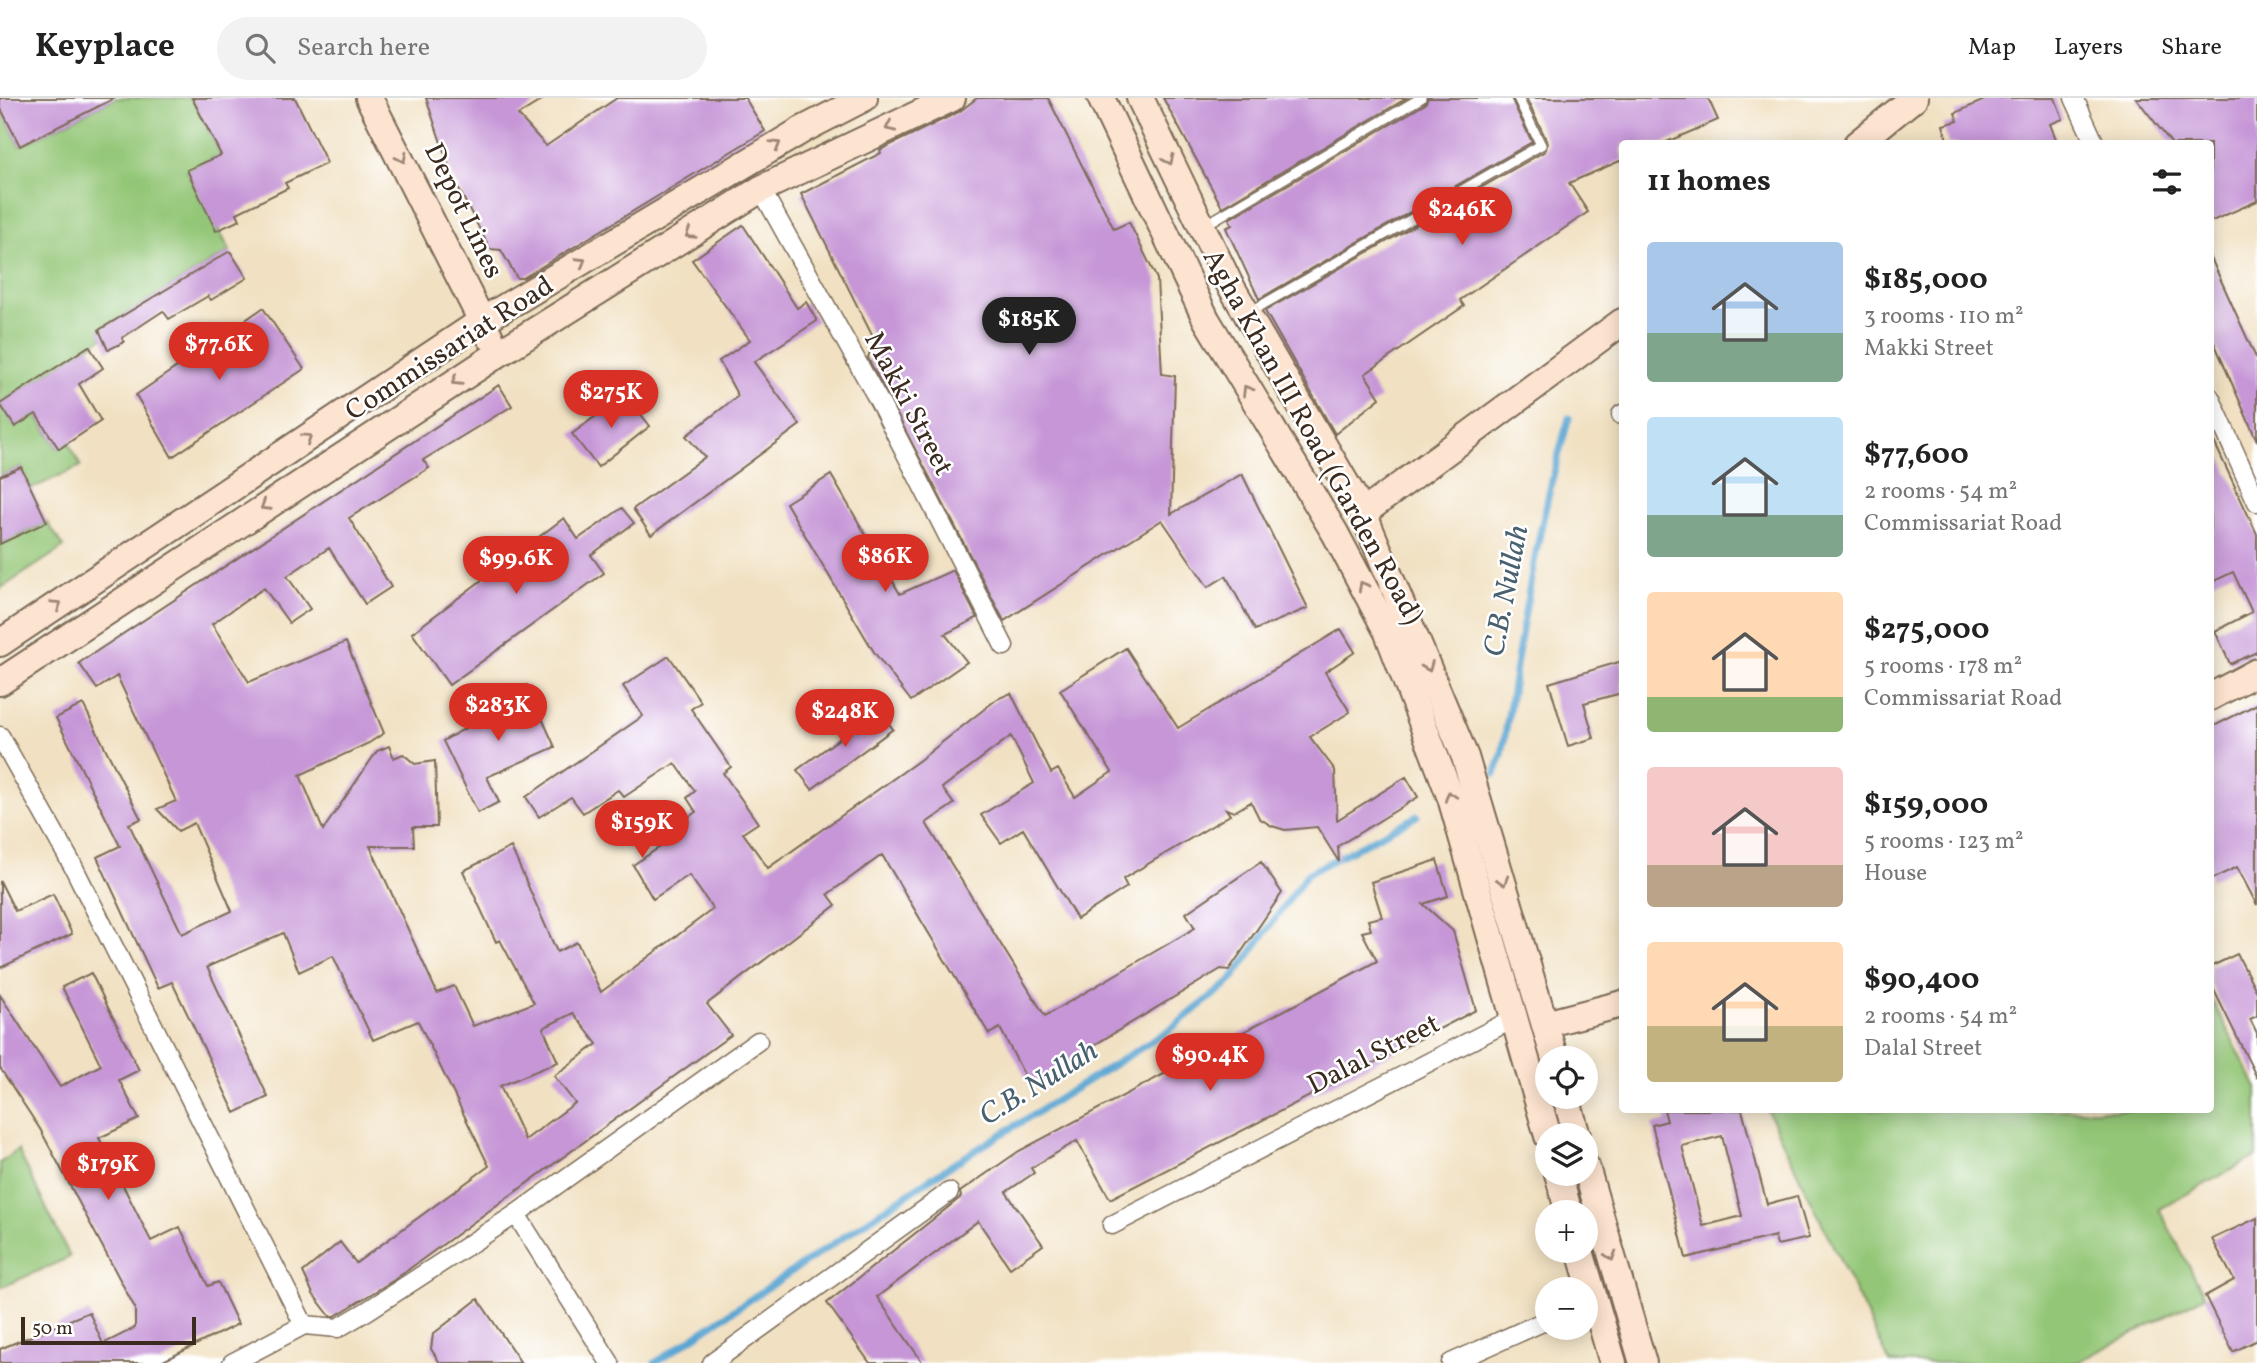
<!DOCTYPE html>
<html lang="en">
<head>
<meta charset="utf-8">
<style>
  :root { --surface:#fff; --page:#f2f2f2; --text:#222; --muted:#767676; --line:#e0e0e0; --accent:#d93025 }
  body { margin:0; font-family:Vollkorn,serif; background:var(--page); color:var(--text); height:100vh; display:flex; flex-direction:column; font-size:26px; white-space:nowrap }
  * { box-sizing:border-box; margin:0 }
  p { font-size:23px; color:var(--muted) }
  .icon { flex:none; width:38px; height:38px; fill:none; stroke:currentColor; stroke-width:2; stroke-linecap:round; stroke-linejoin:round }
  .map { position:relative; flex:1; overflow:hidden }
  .panel { position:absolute; left:1619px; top:42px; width:595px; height:973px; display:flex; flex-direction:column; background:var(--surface); border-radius:7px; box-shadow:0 4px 18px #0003 }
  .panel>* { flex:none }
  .fabs { position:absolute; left:1535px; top:948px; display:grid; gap:14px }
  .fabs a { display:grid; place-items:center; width:63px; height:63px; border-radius:50%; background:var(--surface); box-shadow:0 4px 18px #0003; font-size:35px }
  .scale { position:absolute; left:21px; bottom:18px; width:175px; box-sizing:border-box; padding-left:7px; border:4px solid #3b2a1e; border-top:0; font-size:19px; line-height:24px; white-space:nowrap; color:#3b2a1e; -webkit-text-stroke:5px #fff; paint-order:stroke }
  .price { position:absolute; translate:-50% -60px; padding:0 16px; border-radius:24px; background:var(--accent); color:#fff; font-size:23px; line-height:46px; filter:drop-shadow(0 2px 4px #0008) }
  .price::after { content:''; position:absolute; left:50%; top:42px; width:21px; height:16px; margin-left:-10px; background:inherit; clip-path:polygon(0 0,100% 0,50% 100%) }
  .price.selected { background:#222; color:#fff }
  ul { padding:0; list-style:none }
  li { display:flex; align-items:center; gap:21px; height:175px; padding:0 28px }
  li span { display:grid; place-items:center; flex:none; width:196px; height:140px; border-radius:7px; color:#555 }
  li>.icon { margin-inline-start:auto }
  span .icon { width:84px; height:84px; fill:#fffc; stroke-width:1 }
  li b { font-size:30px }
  h2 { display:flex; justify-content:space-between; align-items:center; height:84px; padding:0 28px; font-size:30px }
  header { display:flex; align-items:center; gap:42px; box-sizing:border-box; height:98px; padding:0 35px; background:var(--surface); border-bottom:2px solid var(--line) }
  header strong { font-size:33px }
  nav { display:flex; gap:38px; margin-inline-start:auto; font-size:24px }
  .search { width:490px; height:63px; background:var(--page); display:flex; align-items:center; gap:18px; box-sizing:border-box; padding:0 24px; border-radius:38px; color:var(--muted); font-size:26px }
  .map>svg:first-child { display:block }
  .green { fill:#93c676; stroke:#67784a; stroke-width:2 }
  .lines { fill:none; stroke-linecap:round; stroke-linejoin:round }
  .stream { stroke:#5aa5d2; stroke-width:7 }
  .building { fill:#c696d7; fill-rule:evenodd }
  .lane-casing { stroke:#7b6a57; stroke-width:12 }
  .street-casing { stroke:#7b6a57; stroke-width:21 }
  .secondary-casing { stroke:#7b6a57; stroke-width:30 }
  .lane { stroke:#fff; stroke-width:9 }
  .street { stroke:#fff; stroke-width:18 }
  .secondary { stroke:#fde4d0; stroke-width:26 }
  .oneway { stroke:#9c8777 }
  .labels { text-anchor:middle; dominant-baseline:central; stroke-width:5; stroke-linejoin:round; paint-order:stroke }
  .street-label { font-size:28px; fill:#3b2a1e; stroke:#fff }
  .water-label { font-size:30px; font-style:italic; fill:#49616f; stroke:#fff }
</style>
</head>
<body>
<header>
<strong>Keyplace</strong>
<div class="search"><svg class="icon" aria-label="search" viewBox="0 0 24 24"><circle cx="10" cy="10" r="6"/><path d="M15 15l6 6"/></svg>Search here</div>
<nav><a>Map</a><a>Layers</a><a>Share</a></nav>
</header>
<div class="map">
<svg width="2257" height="1265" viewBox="0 0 2257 1265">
  <rect width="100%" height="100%" fill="#fff"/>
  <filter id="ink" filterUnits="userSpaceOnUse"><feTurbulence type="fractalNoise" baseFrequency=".0143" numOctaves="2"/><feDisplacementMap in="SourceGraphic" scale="14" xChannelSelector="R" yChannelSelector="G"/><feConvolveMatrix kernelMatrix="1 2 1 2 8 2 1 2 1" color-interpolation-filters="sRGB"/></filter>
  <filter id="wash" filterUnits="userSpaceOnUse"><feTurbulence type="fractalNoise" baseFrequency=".00686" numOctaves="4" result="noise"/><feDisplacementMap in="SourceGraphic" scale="28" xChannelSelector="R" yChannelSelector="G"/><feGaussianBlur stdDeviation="1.57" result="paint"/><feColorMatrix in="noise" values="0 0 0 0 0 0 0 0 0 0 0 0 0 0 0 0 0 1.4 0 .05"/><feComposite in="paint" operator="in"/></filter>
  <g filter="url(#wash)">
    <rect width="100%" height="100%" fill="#f1e1c2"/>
    <!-- green -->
    <g class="green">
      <polygon points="115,0 192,0 221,57 187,73 230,153 100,232 102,240 0,306 0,9 20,48"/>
      <polygon points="0,306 15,329 36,316 58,350 68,344 81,368 31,391 21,369 0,378"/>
      <polygon points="47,424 64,449 0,491 0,446"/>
      <polygon points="2210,898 2257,990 2257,1058 2159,1111 2205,1198 2076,1265 1890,1265 1767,1012 2210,1012"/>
      <polygon points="18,1052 70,1159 0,1190 0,1065"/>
    </g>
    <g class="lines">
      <!-- stream -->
      <g class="stream">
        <path d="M1495,676L1502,657C1520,543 1536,430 1569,320"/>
        <polyline points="655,1265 939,1075 1168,933 1230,884 1307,776 1417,718"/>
      </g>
    </g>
    <g id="blocks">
      <!-- building -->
      <g class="building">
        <polygon points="0,0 115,0 20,48 0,9"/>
        <polygon points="192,0 295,0 327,65 285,85 288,90 237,115 240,122 216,133 187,72 221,57"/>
        <polygon points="426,0 545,0 518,17 546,48 617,0 745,0 765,33 523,180 517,180 501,152 490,151 453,80"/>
        <polygon points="977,0 1048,0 1114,131 1129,124 1157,181 1162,276 1175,278 1171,416 1242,376 1308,510 1255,532 1226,478 1208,489 1162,422 1004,523 868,260 874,241 801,96 881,55 880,52 959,14"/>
        <polygon points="1163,0 1407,0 1222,109"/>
        <polygon points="1428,0 1511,0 1532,44 1259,201 1226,130 1232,127 1229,121 1425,6"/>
        <polygon points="1526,0 1708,0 1718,22 1662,46 1622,46 1622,62 1569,85 1588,114 1460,202 1464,208 1365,276 1380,300 1335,336 1265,213 1545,53 1548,45"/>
        <polygon points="1989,0 2055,0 2063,21 2050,26 2058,46 1948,46 1943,27 1958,23 1955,15"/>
        <polygon points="2136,0 2257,0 2257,103 2210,124 2210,46 2172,46"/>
        <polygon points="743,127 797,210 806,204 817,223 754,264 800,327 651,437 633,411 705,359 686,338 738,298 719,263 750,242 692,162"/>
        <polygon points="230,153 247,180 211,202 208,198 169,221 163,213 122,240 124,244 108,252 99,232"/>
        <polygon points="2210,158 2257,262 2257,343 2210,235"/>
        <polygon points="263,210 304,271 172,359 136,297"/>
        <polygon points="89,248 103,270 79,286 101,323 59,351 36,316 15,329 0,306"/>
        <path d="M499,287L512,308L423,362L429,370L349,420L391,489L365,506L329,450L287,478L310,511L289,525L264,490L212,526L249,584L346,544L384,635L369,645L300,677L323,732L377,653L389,648L394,660L403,656L415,666L435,663L437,729H413L414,748H370L437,895L454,888L473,928L534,905L500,842L496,844L463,773L511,749L557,854L577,844L601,894L713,811L689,777L653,801L633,767L666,745L661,737L696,714L687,700L695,693L675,665L624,699L618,692L583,715L571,699L539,719L526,699L643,618L623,588L669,558L701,604L691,611L731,669L723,675L758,725L743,735L768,770L921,661L997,601L1011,595L1051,675L1058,671L1075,699L1112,674L1060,592L1126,550L1178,630L1341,531L1355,554L1325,574L1350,614L1310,639L1335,672L1337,722L1406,679L1418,699L1338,748L1339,764L1317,729L1285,732L1272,728L1259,720L1251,704L1234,714L1226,711L1230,717L1123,781L1127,789L1077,821L1023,731L1001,745L981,717L1034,685L1011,638L942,690L954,706L926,725L1045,918L1195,830L1186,815L1261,764L1282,795L1229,872L1221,871L1029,986L1000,930L989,936L882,757L828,796L836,807L707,906L731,937L394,1182L335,1218H330L313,1196L303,1174L340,1144L356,1165L489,1068L418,923L373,942L333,858L299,874L283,835L207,869L268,999L235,1015L172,884L158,890L97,759L120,748L56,620L83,606L141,721L129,726L182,836L232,813L194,725L178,733L157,711L176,703L117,578L97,591L79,565ZM573,915L597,946L554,978L575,1005L525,1042L500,988L558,964L543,930Z"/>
        <polygon points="625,296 650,328 598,369 572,336"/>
        <polygon points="2210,335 2257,436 2257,554 2230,566 2215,533 2252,514 2233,474 2210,485"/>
        <polygon points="21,369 47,424 0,446 0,378"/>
        <polygon points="831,377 900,496 953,472 977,520 945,536 967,564 911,603 874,554 786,405"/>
        <polygon points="622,410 634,425 591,457 604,475 449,587 412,535 564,420 578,441"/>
        <polygon points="1622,563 1622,595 1584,605 1594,640 1568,648 1549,585"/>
        <polygon points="527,587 555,649 487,679 499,704 478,715 443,643 487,618 482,607"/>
        <polygon points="2257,606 2257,807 2237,769 2210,782 2210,630"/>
        <polygon points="878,612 893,631 812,691 797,672"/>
        <polygon points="1437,762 1448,798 1423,806 1453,833 1476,912 1110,1101 1077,1043 1031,1070 1034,1075 1006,1094 1043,1147 1010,1170 978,1123 877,1199 923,1265 870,1265 827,1205 961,1099 960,1094 1019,1053 1377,863 1362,834 1371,832 1368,822 1382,819 1371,784"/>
        <polygon points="0,783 15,813 53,796 72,836 0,870"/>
        <polygon points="2237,856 2257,894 2257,918 2250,921 2257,935 2257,980 2210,884 2210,869"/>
        <polygon points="91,875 139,972 119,982 139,1021 99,1040 151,1143 180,1129 208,1188 218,1184 238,1226 159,1265 0,1265 0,1251 89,1214 103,1246 135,1230 135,1210 40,1031 0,970 0,897 60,989 101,967 62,889"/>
        <path d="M1664,1012H1742L1767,1106L1797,1098L1809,1140L1777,1147L1775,1138L1686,1160L1652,1027L1667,1023ZM1722,1038L1742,1118L1703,1128L1682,1048Z"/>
        <polygon points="2257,1120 2257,1242 2233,1254 2205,1198 2234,1182 2212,1141"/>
        <polygon points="478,1201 521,1265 440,1265 431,1251 433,1236"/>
      </g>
    </g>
  </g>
  <g filter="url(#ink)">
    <use href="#blocks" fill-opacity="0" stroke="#7b6a57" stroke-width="2"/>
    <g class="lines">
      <defs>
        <g id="lane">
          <polyline points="1205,127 1421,0"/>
          <polyline points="1248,215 1541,47 1518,0"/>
        </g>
        <g id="street">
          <polyline points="2074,0 2095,46"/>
          <polyline points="761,91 880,305 1004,548"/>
          <polyline points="2210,299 2257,404"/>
          <polyline points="1621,317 1622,316"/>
          <polyline points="0,638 73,768 304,1227"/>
          <polyline points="516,1116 610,1265"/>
          <polyline points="1112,1127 1515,920"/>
          <polyline points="232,1265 304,1227 338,1230 367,1213 516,1116 758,943"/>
          <polyline points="712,1265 949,1094"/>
          <polyline points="1451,1265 1547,1222"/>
        </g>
        <g id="secondary">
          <polyline points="369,0 490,239"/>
          <polyline points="1101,0 1206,221 1335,435 1388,535 1451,700 1548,1038"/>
          <polyline points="1140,0 1229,185 1363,415 1465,659 1555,961"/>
          <polyline points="1857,46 1914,0"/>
          <polyline points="1363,415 1622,224"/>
          <polyline points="0,545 482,223 802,32 864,0"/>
          <polyline points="0,584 498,256 761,91 952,0"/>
          <polyline points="2210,599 2257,574"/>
          <polyline points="1545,926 1622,906"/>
          <polyline points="1566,999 1577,1038"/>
          <polyline points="1586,1069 1643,1265"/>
          <polyline points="1558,1076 1569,1115"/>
          <polyline points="1580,1153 1613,1265"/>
        </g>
      </defs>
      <!-- lane casing -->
      <use href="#lane" class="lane-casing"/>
      <!-- street casing -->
      <use href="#street" class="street-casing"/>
      <!-- secondary casing -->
      <use href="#secondary" class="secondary-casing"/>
      <!-- lane -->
      <use href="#lane" class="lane"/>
      <!-- street -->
      <use href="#street" class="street"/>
      <!-- secondary -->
      <use href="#secondary" class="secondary"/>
    </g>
    <!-- one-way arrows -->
    <defs><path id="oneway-chevron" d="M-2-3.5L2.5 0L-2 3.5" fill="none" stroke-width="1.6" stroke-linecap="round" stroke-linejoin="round" transform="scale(1.75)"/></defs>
    <g class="oneway">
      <use href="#oneway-chevron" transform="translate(890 29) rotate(155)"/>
      <use href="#oneway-chevron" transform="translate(776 47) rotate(-31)"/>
      <use href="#oneway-chevron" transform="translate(402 60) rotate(64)"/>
      <use href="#oneway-chevron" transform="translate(1169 62) rotate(65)"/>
      <use href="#oneway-chevron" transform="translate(690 136) rotate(148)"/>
      <use href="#oneway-chevron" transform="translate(581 164) rotate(-31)"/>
      <use href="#oneway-chevron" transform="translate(456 283) rotate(147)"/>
      <use href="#oneway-chevron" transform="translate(1247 292) rotate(-121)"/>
      <use href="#oneway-chevron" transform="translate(307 340) rotate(-34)"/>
      <use href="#oneway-chevron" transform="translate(265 408) rotate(147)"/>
      <use href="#oneway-chevron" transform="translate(1363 488) rotate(-119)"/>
      <use href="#oneway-chevron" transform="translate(57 507) rotate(-34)"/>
      <use href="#oneway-chevron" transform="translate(1428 569) rotate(68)"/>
      <use href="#oneway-chevron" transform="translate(1450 698) rotate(-109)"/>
      <use href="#oneway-chevron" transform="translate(1503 783) rotate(73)"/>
      <use href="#oneway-chevron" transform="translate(1611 1158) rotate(73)"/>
    </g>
  </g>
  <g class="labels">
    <!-- street labels -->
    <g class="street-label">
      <text transform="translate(463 113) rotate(64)">Depot Lines</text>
      <text transform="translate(450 251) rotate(-33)">Commissariat Road</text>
      <text transform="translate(908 306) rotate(62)">Makki Street</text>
      <text transform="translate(1312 339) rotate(61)">Agha Khan III Road (Garden Road)</text>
      <text transform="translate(1374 957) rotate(-27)">Dalal Street</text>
    </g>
    <!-- water labels -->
    <g class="water-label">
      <text transform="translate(1507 493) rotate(-79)">C.B. Nullah</text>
      <text transform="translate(1039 986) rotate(-32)">C.B. Nullah</text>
    </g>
  </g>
</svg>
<div class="fabs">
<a><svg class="icon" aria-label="locate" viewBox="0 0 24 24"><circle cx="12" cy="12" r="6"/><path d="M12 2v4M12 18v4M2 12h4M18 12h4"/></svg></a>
<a><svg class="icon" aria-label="layers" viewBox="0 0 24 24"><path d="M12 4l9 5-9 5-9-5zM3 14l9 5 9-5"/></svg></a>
<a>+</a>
<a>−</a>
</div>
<div class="scale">50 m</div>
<b class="price" style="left:1462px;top:149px">$246K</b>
<b class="price selected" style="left:1029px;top:259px">$185K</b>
<b class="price" style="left:219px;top:284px">$77.6K</b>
<b class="price" style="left:611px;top:332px">$275K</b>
<b class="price" style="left:885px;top:496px">$86K</b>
<b class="price" style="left:516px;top:498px">$99.6K</b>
<b class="price" style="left:498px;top:645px">$283K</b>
<b class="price" style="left:845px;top:651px">$248K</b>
<b class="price" style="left:642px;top:762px">$159K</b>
<b class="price" style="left:1210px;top:995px">$90.4K</b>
<b class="price" style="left:108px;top:1104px">$179K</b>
<section class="panel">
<h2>11 homes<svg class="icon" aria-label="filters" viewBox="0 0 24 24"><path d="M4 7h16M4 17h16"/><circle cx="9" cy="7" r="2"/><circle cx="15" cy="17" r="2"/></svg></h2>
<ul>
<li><span style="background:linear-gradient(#a9c7e8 65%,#7fa58c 0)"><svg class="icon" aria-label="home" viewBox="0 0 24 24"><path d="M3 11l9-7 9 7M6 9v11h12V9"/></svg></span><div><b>$185,000</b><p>3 rooms · 110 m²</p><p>Makki Street</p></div></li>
<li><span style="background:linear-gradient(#bfe0f5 70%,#7fa58c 0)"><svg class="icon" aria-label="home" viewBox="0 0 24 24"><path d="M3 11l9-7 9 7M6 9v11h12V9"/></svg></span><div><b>$77,600</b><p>2 rooms · 54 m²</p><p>Commissariat Road</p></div></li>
<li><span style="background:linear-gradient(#ffd9b3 75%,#8fb573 0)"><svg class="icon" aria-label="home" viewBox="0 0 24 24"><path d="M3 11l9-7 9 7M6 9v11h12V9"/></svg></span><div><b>$275,000</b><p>5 rooms · 178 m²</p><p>Commissariat Road</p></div></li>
<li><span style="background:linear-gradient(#f6c9c9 70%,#b9a48a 0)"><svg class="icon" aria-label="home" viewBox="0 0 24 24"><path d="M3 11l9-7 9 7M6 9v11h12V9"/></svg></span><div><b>$159,000</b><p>5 rooms · 123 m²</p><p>House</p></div></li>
<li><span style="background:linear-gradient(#ffd9b3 60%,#c2b280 0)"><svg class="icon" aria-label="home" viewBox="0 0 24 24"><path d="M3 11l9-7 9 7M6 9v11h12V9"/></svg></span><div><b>$90,400</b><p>2 rooms · 54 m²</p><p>Dalal Street</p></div></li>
</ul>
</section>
</div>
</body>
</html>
